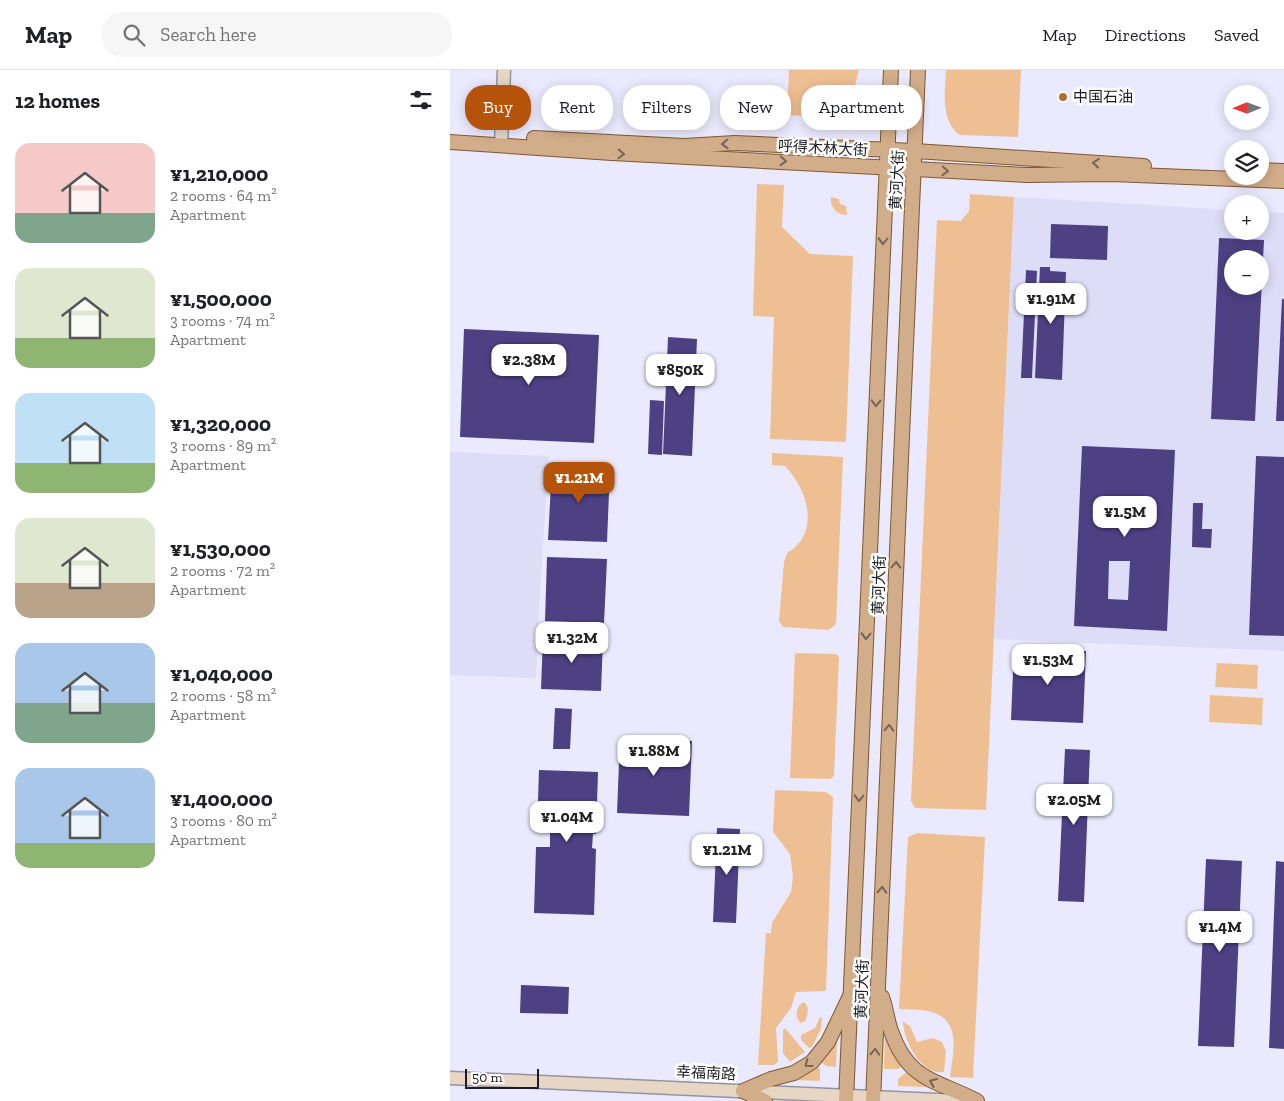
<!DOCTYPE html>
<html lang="en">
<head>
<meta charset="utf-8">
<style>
  :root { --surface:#fff; --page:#f6f6f6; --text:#202124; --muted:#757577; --line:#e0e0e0; --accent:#b45309 }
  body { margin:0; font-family:"Zilla Slab","Noto Sans SC",serif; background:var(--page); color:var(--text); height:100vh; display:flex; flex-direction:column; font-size:19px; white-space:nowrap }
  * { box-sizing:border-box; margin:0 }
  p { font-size:16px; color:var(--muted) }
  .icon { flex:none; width:28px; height:28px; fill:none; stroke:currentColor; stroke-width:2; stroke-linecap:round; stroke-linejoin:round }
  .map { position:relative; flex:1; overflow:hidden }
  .sheet { display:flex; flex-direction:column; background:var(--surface); width:450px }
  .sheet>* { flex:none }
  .top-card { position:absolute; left:15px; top:15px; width:475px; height:45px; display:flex; gap:10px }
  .needle { width:32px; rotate:269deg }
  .controls { position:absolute; left:774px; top:15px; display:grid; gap:10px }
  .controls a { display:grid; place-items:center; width:45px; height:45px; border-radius:50%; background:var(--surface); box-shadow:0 2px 12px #0003; font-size:25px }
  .scale { position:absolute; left:15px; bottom:12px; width:74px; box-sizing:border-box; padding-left:5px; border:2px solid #1c1c23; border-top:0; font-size:14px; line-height:18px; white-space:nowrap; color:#1c1c23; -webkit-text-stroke:4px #fff; paint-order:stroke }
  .price { position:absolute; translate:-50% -42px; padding:0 11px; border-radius:10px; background:#fff; color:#222; font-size:16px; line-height:32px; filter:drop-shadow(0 1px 2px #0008) }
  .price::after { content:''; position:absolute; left:50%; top:30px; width:15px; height:11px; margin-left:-8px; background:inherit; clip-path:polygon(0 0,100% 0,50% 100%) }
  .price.active { background:var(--accent); color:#fff }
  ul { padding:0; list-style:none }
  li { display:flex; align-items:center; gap:15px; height:125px; padding:0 15px }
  li span { display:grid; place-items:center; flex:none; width:140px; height:100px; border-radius:15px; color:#555 }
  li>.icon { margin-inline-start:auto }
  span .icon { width:60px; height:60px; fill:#fffc; stroke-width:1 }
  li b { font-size:21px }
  h2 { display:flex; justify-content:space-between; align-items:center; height:60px; padding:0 15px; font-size:21px }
  .chip { padding:0 18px; border-radius:20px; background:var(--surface); box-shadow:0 2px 12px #0003; font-size:18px; line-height:45px }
  .chip.active { background:var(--accent); color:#fff }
  header { display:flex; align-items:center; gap:30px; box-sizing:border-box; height:70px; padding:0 25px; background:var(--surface); border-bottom:1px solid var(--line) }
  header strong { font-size:24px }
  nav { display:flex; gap:28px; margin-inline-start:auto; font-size:18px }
  .search { width:350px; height:45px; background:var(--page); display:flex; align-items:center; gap:12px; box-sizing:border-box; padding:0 18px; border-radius:20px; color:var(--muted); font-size:19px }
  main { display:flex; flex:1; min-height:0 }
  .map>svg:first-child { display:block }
  .built { fill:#deddf7; fill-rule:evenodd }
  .green { fill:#efbf94 }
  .building { fill:#4d4184; fill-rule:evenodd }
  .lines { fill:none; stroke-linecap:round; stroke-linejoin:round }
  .secondary-casing { stroke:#9493a5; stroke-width:15 }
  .primary-casing { stroke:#7f5733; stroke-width:16 }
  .secondary { stroke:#e8d6c4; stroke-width:12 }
  .primary { stroke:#d2ad89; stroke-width:14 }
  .oneway { stroke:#776456 }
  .poi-dot { fill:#ab6f32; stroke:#fff; stroke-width:2 }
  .labels { text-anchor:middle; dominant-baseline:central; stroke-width:5; stroke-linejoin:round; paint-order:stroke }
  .poi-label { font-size:15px; fill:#1c1c23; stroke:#fff; text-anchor:start }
  .street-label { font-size:15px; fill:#1c1c23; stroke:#fff }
</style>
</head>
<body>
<header>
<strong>Map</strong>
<div class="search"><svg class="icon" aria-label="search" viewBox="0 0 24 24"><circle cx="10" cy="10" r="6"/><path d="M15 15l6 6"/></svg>Search here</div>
<nav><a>Map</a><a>Directions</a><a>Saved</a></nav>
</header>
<main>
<section class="sheet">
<h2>12 homes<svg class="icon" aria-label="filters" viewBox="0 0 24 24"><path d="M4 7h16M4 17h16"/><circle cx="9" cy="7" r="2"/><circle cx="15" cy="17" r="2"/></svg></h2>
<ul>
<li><span style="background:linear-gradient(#f6c9c9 70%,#7fa58c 0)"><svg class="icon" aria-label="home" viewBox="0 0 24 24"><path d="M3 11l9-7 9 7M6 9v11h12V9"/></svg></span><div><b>¥1,210,000</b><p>2 rooms · 64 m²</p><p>Apartment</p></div></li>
<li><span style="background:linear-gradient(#dfe7d0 70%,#8fb573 0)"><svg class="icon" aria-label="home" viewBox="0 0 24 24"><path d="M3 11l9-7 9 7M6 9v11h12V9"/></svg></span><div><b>¥1,500,000</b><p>3 rooms · 74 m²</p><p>Apartment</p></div></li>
<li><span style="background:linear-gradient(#bfe0f5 70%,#8fb573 0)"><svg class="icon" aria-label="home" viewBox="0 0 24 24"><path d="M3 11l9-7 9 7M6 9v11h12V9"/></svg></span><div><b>¥1,320,000</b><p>3 rooms · 89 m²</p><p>Apartment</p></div></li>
<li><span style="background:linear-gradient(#dfe7d0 65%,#b9a48a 0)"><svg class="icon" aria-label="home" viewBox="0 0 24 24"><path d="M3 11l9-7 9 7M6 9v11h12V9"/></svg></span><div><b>¥1,530,000</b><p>2 rooms · 72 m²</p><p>Apartment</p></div></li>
<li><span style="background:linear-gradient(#a9c7e8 60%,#7fa58c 0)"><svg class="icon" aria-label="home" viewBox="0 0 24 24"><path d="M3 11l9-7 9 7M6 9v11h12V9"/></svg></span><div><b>¥1,040,000</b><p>2 rooms · 58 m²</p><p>Apartment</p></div></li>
<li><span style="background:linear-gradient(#a9c7e8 75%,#8fb573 0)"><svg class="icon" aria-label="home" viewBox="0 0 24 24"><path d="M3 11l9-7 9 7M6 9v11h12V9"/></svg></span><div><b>¥1,400,000</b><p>3 rooms · 80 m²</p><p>Apartment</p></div></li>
</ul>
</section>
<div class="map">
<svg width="834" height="1031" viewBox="0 0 834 1031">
  <rect width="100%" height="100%" fill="#ebe9fd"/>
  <!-- built -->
  <g class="built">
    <path d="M564,127L782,140V161H810V142L834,143V581L544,569ZM782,189H810V216H782Z"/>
    <polygon points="0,382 99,386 91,502 86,608 0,605"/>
  </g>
  <!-- green -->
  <g class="green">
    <polygon points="339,0 409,0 401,30 389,43 369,47 337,45"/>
    <path d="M496,0H571L568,67L510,65C490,51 495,21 496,0Z"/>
    <polygon points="307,114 334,115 332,157 360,184 403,186 396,372 320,369 324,247 303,246"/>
    <polygon points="520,124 564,127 536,740 465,738 461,731 487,150 511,151 519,141"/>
    <path d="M381,127L389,129L390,134L396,136L397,145C386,145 380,137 381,127Z"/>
    <path d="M322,383L393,387L386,554L379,560L333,557L329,551L334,492L337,483C371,463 358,420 335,396L322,395Z"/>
    <polygon points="345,583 386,584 389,587 384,706 380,709 340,708"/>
    <polygon points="767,593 808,595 807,619 765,617"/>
    <polygon points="760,625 813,628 812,655 759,652"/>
    <polygon points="325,720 376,722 383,727 376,921 346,922 341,938 326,958 328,992 324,995 308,995 316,863 321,863 322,853 341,822 343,807 340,784 323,762"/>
    <path d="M467,763L535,767L523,1008L500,1007C503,983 512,950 481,942C471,939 460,940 449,939L458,767Z"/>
    <path d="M354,932C360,937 358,945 355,951L351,953C344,948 346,935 354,932Z"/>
    <polygon points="370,947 372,948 371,959 362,977 359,978 351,970 351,965 365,958"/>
    <path d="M453,952L460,956L467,972L483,968L492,972L496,981L494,1002C471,1006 454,971 453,952Z"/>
    <polygon points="335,958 355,982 340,992 333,983 333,960"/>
    <polygon points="435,963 454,995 448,999 434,999"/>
    <polygon points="387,968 386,997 376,996 370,991"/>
    <polygon points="365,995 370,999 370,1011 342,1010"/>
    <polygon points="459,1000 477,1015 476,1017 448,1016 448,1009"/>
  </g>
  <!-- building -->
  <g class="building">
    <polygon points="601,154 658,156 657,190 600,188"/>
    <path d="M769,168L814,170L805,351L761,349ZM782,189H810V216H782Z"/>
    <polygon points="590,197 600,197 600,201 616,202 612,310 585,308"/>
    <polygon points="576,200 587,201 582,308 571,308"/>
    <polygon points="832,229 834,229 834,351 826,351"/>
    <polygon points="14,259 149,265 144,373 10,367"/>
    <polygon points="218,267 247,269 242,386 213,384"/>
    <polygon points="200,330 214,331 212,385 198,384"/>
    <path d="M632,376L725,380L717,561L624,556ZM659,491H680L678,530L658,529Z"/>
    <polygon points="806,386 834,387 834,566 799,565"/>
    <polygon points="102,396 160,398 157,472 98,470"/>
    <polygon points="743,433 753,433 752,459 762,459 761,478 742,477"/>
    <polygon points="97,487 157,489 154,553 95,551"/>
    <polygon points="93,567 153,570 151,621 91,619"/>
    <polygon points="564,578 636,581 633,653 561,650"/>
    <polygon points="105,638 122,639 120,679 103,679"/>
    <polygon points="170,668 242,671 239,746 167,743"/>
    <polygon points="615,679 640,680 634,832 608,831"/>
    <polygon points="89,700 148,702 146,764 143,764 142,778 146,779 144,845 84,843 86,777 100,777 100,763 87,762"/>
    <polygon points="267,758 290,759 286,853 263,852"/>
    <polygon points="756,789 792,791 784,977 748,976"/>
    <polygon points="826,791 834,792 834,979 819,978"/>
    <polygon points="71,915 119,917 118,944 70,943"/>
  </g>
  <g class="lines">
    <defs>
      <g id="secondary">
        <polyline points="51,75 54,0"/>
        <polyline points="0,1008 510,1031"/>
      </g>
      <g id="primary">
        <polyline points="84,68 234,76 285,73 465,81 694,96"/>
        <polyline points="0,72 162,83 577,105 662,104 834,111"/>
        <polyline points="810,100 834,101"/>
        <path d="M432,927C436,938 437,950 441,961C459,1012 485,1009 527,1031"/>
        <polyline points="293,1021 321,1009 344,1003 362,992 378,972 400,926"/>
        <polyline points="293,1021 315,1031"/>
        <polyline points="396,1031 441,0"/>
        <polyline points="423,1031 468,0"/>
      </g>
    </defs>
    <!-- secondary casing -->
    <use href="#secondary" class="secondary-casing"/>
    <!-- primary casing -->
    <use href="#primary" class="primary-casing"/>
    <!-- secondary -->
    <use href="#secondary" class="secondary"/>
    <!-- primary -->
    <use href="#primary" class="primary"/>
  </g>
  <!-- one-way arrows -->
  <defs><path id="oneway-chevron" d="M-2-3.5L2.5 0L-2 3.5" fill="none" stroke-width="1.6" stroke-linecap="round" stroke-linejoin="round" transform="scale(1.25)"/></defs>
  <g class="oneway">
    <use href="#oneway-chevron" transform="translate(275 74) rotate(178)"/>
    <use href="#oneway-chevron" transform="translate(171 84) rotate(3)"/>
    <use href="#oneway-chevron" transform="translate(333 91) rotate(3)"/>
    <use href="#oneway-chevron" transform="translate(646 93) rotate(-175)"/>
    <use href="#oneway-chevron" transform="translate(495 101) rotate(3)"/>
    <use href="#oneway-chevron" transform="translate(433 171) rotate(92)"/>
    <use href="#oneway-chevron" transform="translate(426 333) rotate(92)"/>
    <use href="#oneway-chevron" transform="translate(446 495) rotate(-88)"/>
    <use href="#oneway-chevron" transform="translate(416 566) rotate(92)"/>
    <use href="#oneway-chevron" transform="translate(439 658) rotate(-88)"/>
    <use href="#oneway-chevron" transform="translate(409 728) rotate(92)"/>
    <use href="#oneway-chevron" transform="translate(432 820) rotate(-88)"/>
    <use href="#oneway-chevron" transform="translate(425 982) rotate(-87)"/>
    <use href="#oneway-chevron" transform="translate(358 994) rotate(144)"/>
    <use href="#oneway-chevron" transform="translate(483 1012) rotate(-156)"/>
  </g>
  <!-- markers -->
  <circle class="poi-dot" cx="613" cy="27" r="5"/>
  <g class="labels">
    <!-- poi labels -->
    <g class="poi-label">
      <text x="623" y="27">中国石油</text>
    </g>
    <!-- street labels -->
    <g class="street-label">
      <text transform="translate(373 78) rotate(3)">呼得木林大街</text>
      <text transform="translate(447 110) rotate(-87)">黄河大街</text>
      <text transform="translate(429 515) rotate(-88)">黄河大街</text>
      <text transform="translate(412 919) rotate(-88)">黄河大街</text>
      <text transform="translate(256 1003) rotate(3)">幸福南路</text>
    </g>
  </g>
</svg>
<div class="controls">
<a><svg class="needle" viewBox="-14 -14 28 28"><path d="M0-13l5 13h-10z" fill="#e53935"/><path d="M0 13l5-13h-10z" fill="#757577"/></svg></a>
<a><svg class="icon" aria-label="layers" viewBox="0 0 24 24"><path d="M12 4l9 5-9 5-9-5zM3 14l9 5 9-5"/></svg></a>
<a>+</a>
<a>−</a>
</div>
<div class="scale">50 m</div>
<b class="price" style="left:601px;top:255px">¥1.91M</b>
<b class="price" style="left:79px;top:316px">¥2.38M</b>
<b class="price" style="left:230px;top:326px">¥850K</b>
<b class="price active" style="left:129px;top:434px">¥1.21M</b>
<b class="price" style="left:675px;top:468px">¥1.5M</b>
<b class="price" style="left:122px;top:594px">¥1.32M</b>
<b class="price" style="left:598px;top:616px">¥1.53M</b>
<b class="price" style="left:204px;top:707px">¥1.88M</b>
<b class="price" style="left:624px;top:756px">¥2.05M</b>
<b class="price" style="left:117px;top:773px">¥1.04M</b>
<b class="price" style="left:277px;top:806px">¥1.21M</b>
<b class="price" style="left:770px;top:883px">¥1.4M</b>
<div class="top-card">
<a class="chip active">Buy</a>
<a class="chip">Rent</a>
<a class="chip">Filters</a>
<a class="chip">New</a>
<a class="chip">Apartment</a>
</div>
</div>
</main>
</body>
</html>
